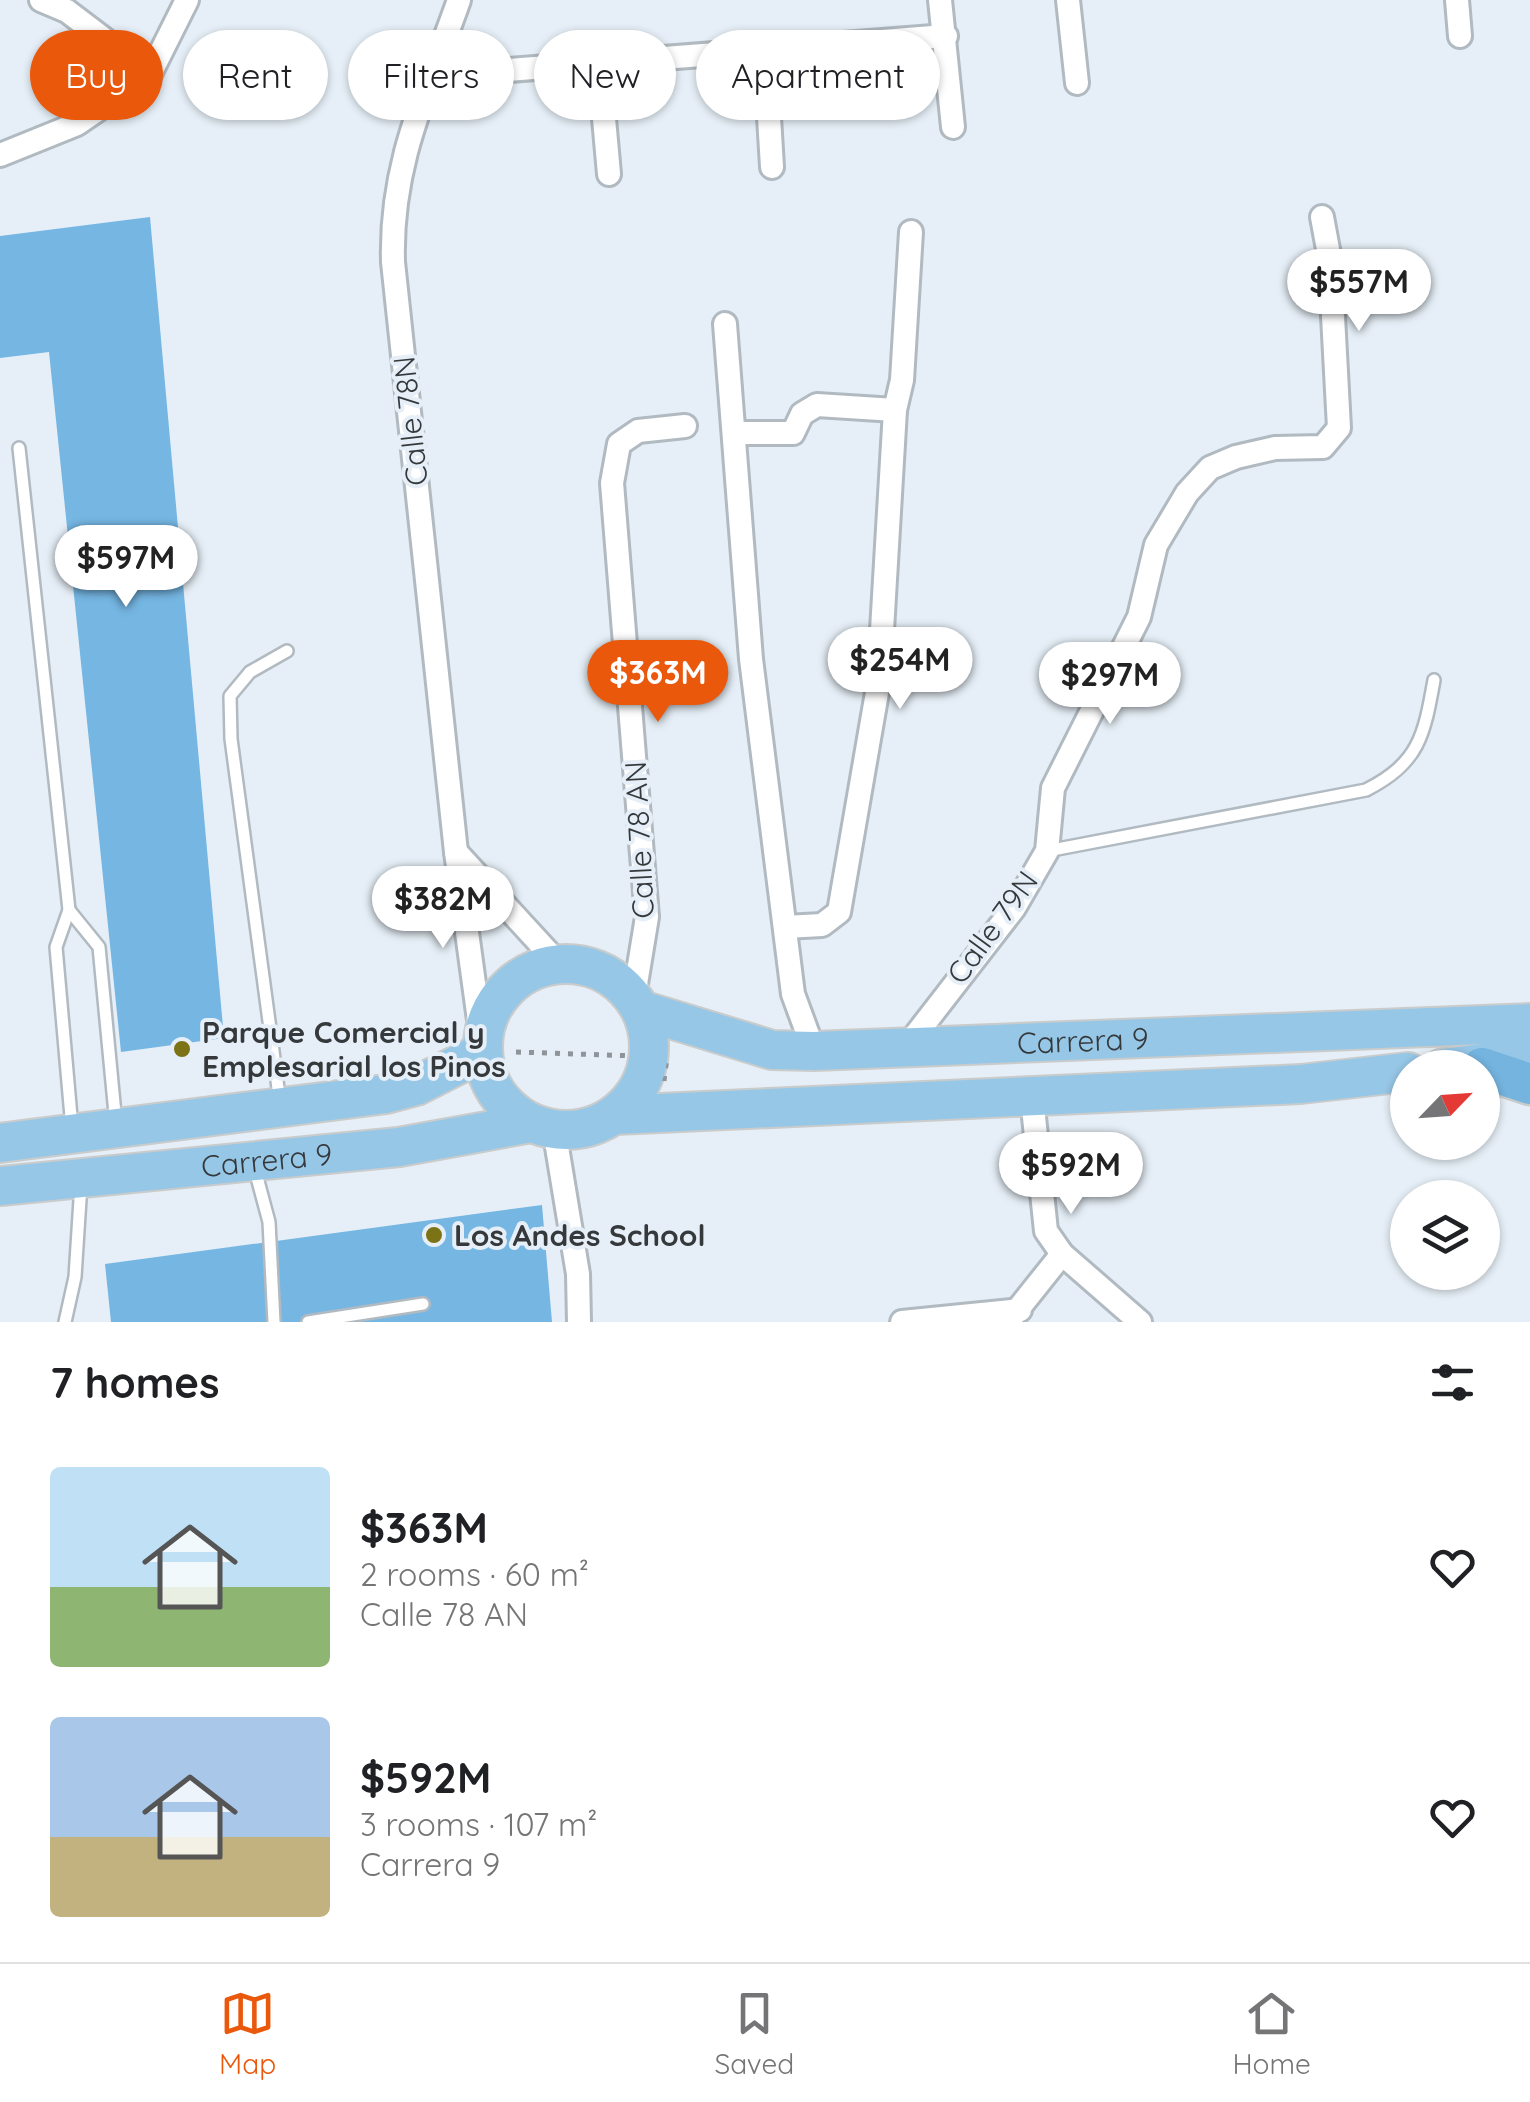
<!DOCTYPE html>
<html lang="en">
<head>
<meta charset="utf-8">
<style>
  :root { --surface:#fff; --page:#f6f6f6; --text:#202124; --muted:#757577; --line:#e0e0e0; --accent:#ea580c }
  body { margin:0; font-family:Quicksand,sans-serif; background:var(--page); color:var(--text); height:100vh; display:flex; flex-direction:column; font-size:38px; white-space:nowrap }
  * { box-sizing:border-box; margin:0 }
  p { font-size:32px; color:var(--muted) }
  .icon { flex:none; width:55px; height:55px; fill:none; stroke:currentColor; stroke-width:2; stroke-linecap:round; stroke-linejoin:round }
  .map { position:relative; height:1322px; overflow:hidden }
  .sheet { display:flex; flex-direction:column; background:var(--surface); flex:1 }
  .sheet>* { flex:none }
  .hud { position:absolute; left:30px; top:30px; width:1000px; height:90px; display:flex; gap:20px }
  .needle { width:65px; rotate:65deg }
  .fabs { position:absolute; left:1390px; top:1050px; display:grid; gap:20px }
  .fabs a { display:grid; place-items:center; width:110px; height:110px; border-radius:50%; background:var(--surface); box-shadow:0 2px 8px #0004; font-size:50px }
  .price { position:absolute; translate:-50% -85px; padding:0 22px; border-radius:35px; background:#fff; color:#222; font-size:32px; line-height:65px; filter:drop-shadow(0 2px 5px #0008) }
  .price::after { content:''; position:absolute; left:50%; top:60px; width:30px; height:22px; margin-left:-15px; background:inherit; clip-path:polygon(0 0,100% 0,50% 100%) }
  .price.active { background:var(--accent); color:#fff }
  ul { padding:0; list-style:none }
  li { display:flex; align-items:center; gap:30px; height:250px; padding:0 50px }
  li span { display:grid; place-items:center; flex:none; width:280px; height:200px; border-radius:10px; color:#555 }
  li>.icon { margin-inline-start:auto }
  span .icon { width:120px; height:120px; fill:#fffc; stroke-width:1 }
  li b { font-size:42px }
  h2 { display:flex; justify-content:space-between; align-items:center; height:120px; padding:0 50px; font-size:42px }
  .chip { padding:0 35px; border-radius:45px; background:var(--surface); box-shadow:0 2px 8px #0004; font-size:35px; line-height:90px }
  .chip.active { background:var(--accent); color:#fff }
  .tabs { display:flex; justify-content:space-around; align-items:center; height:140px; border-top:2px solid var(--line); background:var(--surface); font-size:28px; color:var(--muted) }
  .tabs a { display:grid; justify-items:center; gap:5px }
  .tabs .active { color:var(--accent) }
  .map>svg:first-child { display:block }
  .building { fill:#75b6e3 }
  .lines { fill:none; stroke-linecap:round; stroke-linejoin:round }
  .service-casing { stroke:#b1bac1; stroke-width:16 }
  .minor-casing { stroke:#b1bac1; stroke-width:28 }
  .primary-casing { stroke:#cacccc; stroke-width:42 }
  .trunk-casing { stroke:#cacccc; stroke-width:45 }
  .path { stroke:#8e949a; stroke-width:5; stroke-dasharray:5 8; stroke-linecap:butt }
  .service { stroke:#fff; stroke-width:11 }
  .minor { stroke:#fff; stroke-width:22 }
  .primary { stroke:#97c7e7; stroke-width:38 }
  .trunk { stroke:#74b4df; stroke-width:40 }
  .poi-dot { fill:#7b7315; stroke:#e6eff7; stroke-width:4 }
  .labels { text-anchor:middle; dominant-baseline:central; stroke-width:8; stroke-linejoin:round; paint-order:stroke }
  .street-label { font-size:30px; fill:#35393c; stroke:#e6eff7 }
  .poi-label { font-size:30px; font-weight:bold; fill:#35393c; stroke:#e6eff7; text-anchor:start }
</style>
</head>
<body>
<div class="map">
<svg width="1530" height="1322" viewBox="0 0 1530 1322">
  <rect width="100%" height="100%" fill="#e6eff7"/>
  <!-- building -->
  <g class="building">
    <polygon points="150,217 224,1038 121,1052 49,352 0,358 0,236"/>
    <polygon points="542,1205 552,1322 111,1322 105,1264"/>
  </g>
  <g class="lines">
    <defs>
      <g id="service">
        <polyline points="19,448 69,910 56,947 72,1128"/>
        <path d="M1047,851L1366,790C1419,763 1424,736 1434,680"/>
        <polyline points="69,910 99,947 116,1124"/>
        <polyline points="280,1103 231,739 230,696 250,672 287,651"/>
        <polyline points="254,1166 269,1222 274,1322"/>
        <polyline points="65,1322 75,1277 81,1184"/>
        <polyline points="308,1322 423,1304"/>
      </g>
      <g id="minor">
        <polyline points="41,0 67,11 150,74"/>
        <path d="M459,0C427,91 390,163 393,262L456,852L482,1042"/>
        <polyline points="940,0 953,127"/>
        <polyline points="1068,0 1077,83"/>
        <polyline points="1457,0 1460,36"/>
        <polyline points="765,50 772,167"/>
        <polyline points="599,63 609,174"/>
        <polyline points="432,76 946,36"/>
        <polyline points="0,155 77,124 150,74 187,0"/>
        <polyline points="725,324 751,659 793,994 814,1051"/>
        <polyline points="735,433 793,433 802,414 817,405 895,410 902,380 911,232"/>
        <polyline points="456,852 557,962"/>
        <polyline points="785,927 822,925 839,912 879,681 895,410"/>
        <polyline points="634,996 647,917 612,483 619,444 638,431 685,426"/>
        <polyline points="904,1050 1014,908 1047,851 1053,788 1139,617 1156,545 1187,493 1210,468 1236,457 1275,448 1323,447 1339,428 1330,260 1322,217"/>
        <polyline points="1032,1098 1046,1231 1062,1254 1140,1322"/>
        <polyline points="554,1129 578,1274 579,1322"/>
        <polyline points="1011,1318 1062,1254"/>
        <polyline points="902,1322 1020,1310"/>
      </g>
      <g id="primary">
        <circle cx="566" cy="1047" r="83"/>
        <path id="s1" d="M641,1010L772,1050L814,1051L1530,1023"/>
        <polyline points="1443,1068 1530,1057"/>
        <polyline points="615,1115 1301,1084 1408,1072"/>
        <polyline points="0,1143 386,1094 416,1086 483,1052"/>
        <path id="s2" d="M0,1186L399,1147L531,1123"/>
      </g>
      <polyline id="trunk" points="1482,1068 1530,1084"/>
    </defs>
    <!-- service casing -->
    <use href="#service" class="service-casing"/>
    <!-- minor casing -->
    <use href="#minor" class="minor-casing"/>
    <!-- primary casing -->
    <use href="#primary" class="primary-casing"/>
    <!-- trunk casing -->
    <use href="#trunk" class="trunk-casing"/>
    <!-- path -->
    <g class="path">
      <polyline points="516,1052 667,1057"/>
      <polyline points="664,1081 667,1057"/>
    </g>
    <!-- service -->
    <use href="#service" class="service"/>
    <!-- minor -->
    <use href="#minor" class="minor"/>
    <!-- primary -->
    <use href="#primary" class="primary"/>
    <!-- trunk -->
    <use href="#trunk" class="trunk"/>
  </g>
  <!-- markers -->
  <g class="poi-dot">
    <circle cx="182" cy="1049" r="10"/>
    <circle cx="434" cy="1235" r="10"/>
  </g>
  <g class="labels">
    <!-- street labels -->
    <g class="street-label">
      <text transform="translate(410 421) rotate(-96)">Calle 78N</text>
      <text transform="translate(639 840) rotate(-93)">Calle 78 AN</text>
      <text transform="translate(992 927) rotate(-54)">Calle 79N</text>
      <text stroke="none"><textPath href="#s1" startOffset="448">Carrera 9</textPath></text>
      <text stroke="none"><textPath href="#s2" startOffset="268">Carrera 9</textPath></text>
    </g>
    <!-- poi labels -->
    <g class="poi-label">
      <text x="202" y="1032">Parque Comercial y<tspan x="202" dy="34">Emplesarial los Pinos</tspan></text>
      <text x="454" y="1235">Los Andes School</text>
    </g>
  </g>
</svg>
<div class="fabs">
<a><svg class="needle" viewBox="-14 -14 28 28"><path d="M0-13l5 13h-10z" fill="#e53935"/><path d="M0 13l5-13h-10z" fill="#757577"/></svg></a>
<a><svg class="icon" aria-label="layers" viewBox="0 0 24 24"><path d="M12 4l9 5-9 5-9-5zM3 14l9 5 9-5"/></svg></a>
</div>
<b class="price" style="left:1359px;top:334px">$557M</b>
<b class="price" style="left:126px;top:610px">$597M</b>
<b class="price" style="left:900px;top:712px">$254M</b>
<b class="price active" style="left:658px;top:725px">$363M</b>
<b class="price" style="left:1110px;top:727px">$297M</b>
<b class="price" style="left:443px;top:951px">$382M</b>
<b class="price" style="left:1071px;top:1217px">$592M</b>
<div class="hud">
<a class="chip active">Buy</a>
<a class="chip">Rent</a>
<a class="chip">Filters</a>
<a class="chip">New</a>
<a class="chip">Apartment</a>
</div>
</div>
<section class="sheet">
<h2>7 homes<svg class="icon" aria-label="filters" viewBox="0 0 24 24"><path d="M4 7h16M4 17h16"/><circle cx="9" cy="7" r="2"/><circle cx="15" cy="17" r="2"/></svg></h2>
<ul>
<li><span style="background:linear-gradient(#bfe0f5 60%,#8fb573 0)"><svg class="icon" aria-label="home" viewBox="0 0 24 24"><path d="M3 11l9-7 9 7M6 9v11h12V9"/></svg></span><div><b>$363M</b><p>2 rooms · 60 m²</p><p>Calle 78 AN</p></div><svg class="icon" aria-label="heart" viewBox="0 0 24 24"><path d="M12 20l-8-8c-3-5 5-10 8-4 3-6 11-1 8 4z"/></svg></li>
<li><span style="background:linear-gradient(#a9c7e8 60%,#c2b280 0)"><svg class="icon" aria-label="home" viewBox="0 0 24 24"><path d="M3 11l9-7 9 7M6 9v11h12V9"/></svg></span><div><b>$592M</b><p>3 rooms · 107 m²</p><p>Carrera 9</p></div><svg class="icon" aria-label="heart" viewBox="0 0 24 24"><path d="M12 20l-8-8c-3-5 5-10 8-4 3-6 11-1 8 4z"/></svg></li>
</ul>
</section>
<nav class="tabs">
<a class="active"><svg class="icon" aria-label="map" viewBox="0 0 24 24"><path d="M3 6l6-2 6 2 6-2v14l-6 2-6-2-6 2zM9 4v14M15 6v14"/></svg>Map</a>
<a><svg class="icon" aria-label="saved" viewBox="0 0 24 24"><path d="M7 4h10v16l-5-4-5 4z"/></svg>Saved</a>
<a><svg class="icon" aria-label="home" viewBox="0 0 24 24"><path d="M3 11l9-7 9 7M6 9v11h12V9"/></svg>Home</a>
</nav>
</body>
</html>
